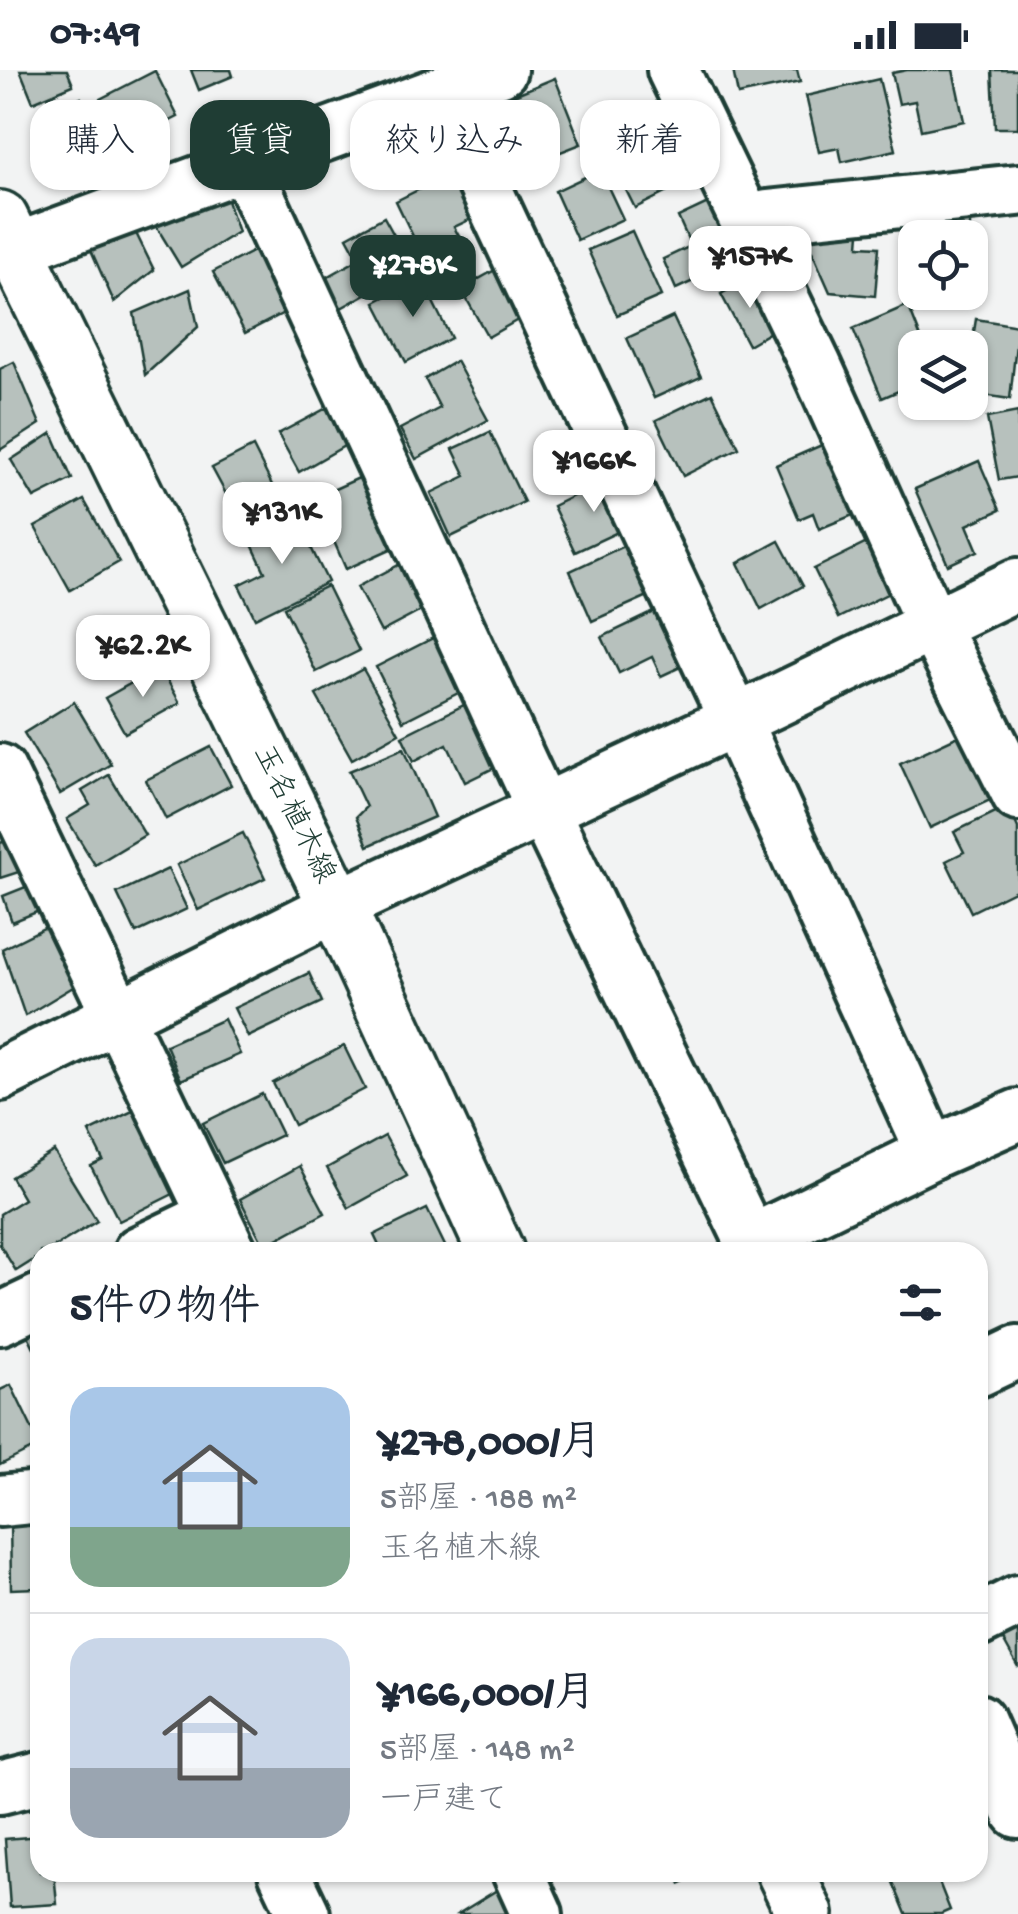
<!DOCTYPE html>
<html lang="ja">
<head>
<meta charset="utf-8">
<style>
  :root { --surface:#fff; --page:#f2f2f3; --text:#1f2937; --muted:#747a83; --line:#e0e1e3; --accent:#1f3d34 }
  body { margin:0; font-family:"Gochi Hand","Klee One",sans-serif; background:var(--page); color:var(--text); height:100vh; display:flex; flex-direction:column; font-size:38px; white-space:nowrap }
  * { box-sizing:border-box; margin:0 }
  p { font-size:32px; color:var(--muted) }
  .icon { flex:none; width:55px; height:55px; fill:none; stroke:currentColor; stroke-width:2; stroke-linecap:round; stroke-linejoin:round }
  .map { position:relative; flex:1; overflow:hidden }
  .side { position:absolute; left:30px; top:1172px; width:958px; height:640px; display:flex; flex-direction:column; background:var(--surface); border-radius:30px; box-shadow:0 2px 8px #0004 }
  .side>* { flex:none }
  .banner { position:absolute; left:30px; top:30px; width:960px; height:90px; display:flex; gap:20px }
  .tools { position:absolute; left:898px; top:150px; display:grid; gap:20px }
  .tools a { display:grid; place-items:center; width:90px; height:90px; border-radius:20px; background:var(--surface); box-shadow:0 2px 8px #0004; font-size:50px }
  .price { position:absolute; translate:-50% -85px; padding:0 22px; border-radius:20px; background:#fff; color:#222; font-size:32px; line-height:65px; filter:drop-shadow(0 2px 5px #0008) }
  .price::after { content:''; position:absolute; left:50%; top:60px; width:30px; height:22px; margin-left:-15px; background:inherit; clip-path:polygon(0 0,100% 0,50% 100%) }
  .price.selected { background:var(--accent); color:#fff }
  ul { padding:0; list-style:none }
  li { display:flex; align-items:center; gap:30px; height:250px; padding:0 40px }
  li+li { border-top:2px solid var(--line) }
  li span { display:grid; place-items:center; flex:none; width:280px; height:200px; border-radius:30px; color:#555 }
  li>.icon { margin-inline-start:auto }
  span .icon { width:120px; height:120px; fill:#fffc; stroke-width:1 }
  li b { font-size:42px }
  h2 { display:flex; justify-content:space-between; align-items:center; height:120px; padding:0 40px; font-size:42px }
  .tag { padding:0 35px; border-radius:30px; background:var(--surface); box-shadow:0 2px 8px #0004; font-size:35px; line-height:90px }
  .tag.selected { background:var(--accent); color:#fff }
  .status { display:flex; justify-content:space-between; align-items:center; height:70px; padding:0 50px; background:var(--surface); direction:ltr }
  .status svg { height:28px; fill:currentColor }
  .map>svg:first-child { display:block }
  .building { fill:#b7c1bd; stroke:#1f3d34; stroke-width:2.5 }
  .lines { fill:none; stroke-linecap:round; stroke-linejoin:round }
  .minor-casing { stroke:#1f3d34; stroke-width:58 }
  .secondary-casing { stroke:#1f3d34; stroke-width:62 }
  .minor { stroke:#fff; stroke-width:50 }
  .secondary { stroke:#fff; stroke-width:55 }
  .labels { text-anchor:middle; dominant-baseline:central; stroke-width:8; stroke-linejoin:round; paint-order:stroke }
  .street-label { font-size:30px; fill:#1f3d34; stroke:#fff }
</style>
</head>
<body>
<div class="status"><b>07:49</b><svg viewBox="0 0 49 12"><path d="M0 12V9h3v3zM5 12V6h3v6zM10 12V3h3v9zM15 12V0h3v12zM26 1h20v11H26zM47 4h2v5h-2z"/></svg></div>
<div class="map">
<svg width="1018" height="1844" viewBox="0 0 1018 1844">
  <rect width="100%" height="100%" fill="#f2f3f3"/>
  <filter id="ink" filterUnits="userSpaceOnUse"><feTurbulence type="fractalNoise" baseFrequency=".01" numOctaves="2"/><feDisplacementMap in="SourceGraphic" scale="20" xChannelSelector="R" yChannelSelector="G"/><feConvolveMatrix kernelMatrix="1 2 1 2 8 2 1 2 1" color-interpolation-filters="sRGB"/></filter>
  <g filter="url(#ink)">
    <!-- building -->
    <g class="building">
      <polygon points="20,0 67,0 73,15 33,32"/>
      <polygon points="191,0 231,0 233,6 199,20"/>
      <polygon points="733,0 797,0 800,12 738,25"/>
      <polygon points="907,0 953,0 964,51 921,60 915,31 899,34 892,3"/>
      <polygon points="992,0 1018,0 1018,58 995,58"/>
      <polygon points="155,1 178,47 122,75 100,29"/>
      <polygon points="555,8 581,74 535,92 509,27"/>
      <polygon points="879,9 896,80 842,92 839,78 819,82 806,26"/>
      <polygon points="81,28 102,73 64,92 43,46"/>
      <polygon points="431,34 455,87 418,104 394,51"/>
      <polygon points="668,56 695,108 635,138 609,86"/>
      <polygon points="460,99 482,144 454,157 462,172 424,189 396,131"/>
      <polygon points="600,100 623,149 577,170 555,121"/>
      <polygon points="224,122 238,162 181,197 156,156"/>
      <polygon points="710,132 737,191 676,219 663,189 691,176 678,147"/>
      <polygon points="384,147 412,198 341,238 324,209 359,189 347,167"/>
      <polygon points="809,148 861,151 859,176 879,177 875,226 830,222 807,170"/>
      <polygon points="924,148 970,150 970,168 923,168"/>
      <polygon points="133,157 154,200 114,232 91,180"/>
      <polygon points="632,161 661,226 617,245 588,180"/>
      <polygon points="269,173 301,234 245,263 213,202"/>
      <polygon points="504,195 530,243 488,267 461,219"/>
      <polygon points="751,207 779,257 748,275 721,224"/>
      <polygon points="421,208 451,268 406,292 375,232"/>
      <polygon points="190,219 198,257 145,305 134,243"/>
      <polygon points="908,235 925,278 915,278 915,314 882,328 853,259"/>
      <polygon points="673,247 701,307 654,328 627,268"/>
      <polygon points="976,249 1018,256 1010,329 970,323 970,287"/>
      <polygon points="456,291 488,350 416,389 400,359 440,338 425,309"/>
      <polygon points="14,292 40,354 0,380 0,299"/>
      <polygon points="712,323 739,378 683,406 656,350"/>
      <polygon points="338,332 358,368 299,402 278,364"/>
      <polygon points="1018,342 1018,407 999,410 987,348"/>
      <polygon points="490,362 524,432 451,467 431,423 466,406 453,379"/>
      <polygon points="52,363 72,409 34,428 11,390"/>
      <polygon points="824,374 853,445 819,459 813,443 799,449 776,395"/>
      <polygon points="253,377 278,427 239,448 212,398"/>
      <polygon points="979,391 1000,440 967,455 978,481 948,495 915,419"/>
      <polygon points="372,402 404,473 346,499 315,428"/>
      <polygon points="612,407 635,454 575,482 553,436"/>
      <polygon points="84,430 119,492 70,520 35,457"/>
      <polygon points="294,443 328,512 255,548 239,515 265,502 248,466"/>
      <polygon points="634,471 657,522 592,551 570,501"/>
      <polygon points="779,471 803,516 761,539 738,493"/>
      <polygon points="869,472 893,521 838,548 814,499"/>
      <polygon points="410,489 434,534 381,562 357,517"/>
      <polygon points="327,516 359,581 316,602 284,537"/>
      <polygon points="673,533 700,588 661,606 652,587 619,603 602,567"/>
      <polygon points="445,562 472,616 403,651 376,597"/>
      <polygon points="160,597 180,633 125,663 105,628"/>
      <polygon points="363,599 399,663 352,689 316,625"/>
      <polygon points="472,631 502,694 465,712 447,674 414,691 402,666"/>
      <polygon points="74,632 111,694 60,724 24,663"/>
      <polygon points="969,661 999,726 930,758 900,693"/>
      <polygon points="211,677 231,715 166,749 146,710"/>
      <polygon points="404,678 434,747 368,776 356,747 366,737 349,701"/>
      <polygon points="109,705 145,765 95,795 67,749 90,735 82,721"/>
      <polygon points="1008,736 1018,758 1018,819 971,842 946,791 964,782 954,762"/>
      <polygon points="243,763 265,808 198,840 177,795"/>
      <polygon points="15,768 25,800 0,808 0,773"/>
      <polygon points="168,799 187,839 136,863 117,823"/>
      <polygon points="33,814 44,839 12,852 3,826"/>
      <polygon points="56,852 83,911 25,946 2,879"/>
      <polygon points="309,903 322,932 248,967 234,938"/>
      <polygon points="224,949 240,984 181,1010 166,975"/>
      <polygon points="344,976 365,1019 294,1055 273,1013"/>
      <polygon points="262,1024 282,1065 223,1093 203,1053"/>
      <polygon points="145,1035 187,1117 119,1151 91,1096 103,1090 89,1062"/>
      <polygon points="385,1066 407,1106 349,1138 327,1098"/>
      <polygon points="54,1081 97,1151 46,1182 40,1182 40,1186 16,1201 0,1175 0,1144 24,1129 11,1107"/>
      <polygon points="300,1096 325,1143 264,1176 240,1129"/>
      <polygon points="427,1139 448,1182 382,1182 374,1165"/>
      <polygon points="40,1248 40,1290 23,1255"/>
      <polygon points="11,1315 40,1375 0,1395 0,1320"/>
      <polygon points="40,1446 37,1518 11,1519 10,1447"/>
      <polygon points="1018,1557 1018,1597 1001,1566"/>
      <polygon points="978,1691 1011,1746 978,1758"/>
      <polygon points="40,1766 40,1802 54,1802 57,1834 10,1837 5,1769"/>
      <polygon points="676,1802 705,1802 681,1814"/>
      <polygon points="896,1802 935,1802 950,1840 941,1844 906,1844 890,1805"/>
      <polygon points="510,1812 529,1844 458,1844"/>
    </g>
    <g class="lines">
      <defs>
        <g id="minor">
          <polyline points="673,0 815,294 932,554 1018,725"/>
          <polyline points="441,23 735,650 932,1083"/>
          <polyline points="244,94 543,740 756,1182"/>
          <polyline points="747,153 767,146 1018,120"/>
          <polyline points="0,185 501,0"/>
          <polyline points="0,700 231,1182"/>
          <polyline points="0,1005 337,836 770,634 1018,514"/>
          <polyline points="751,1171 932,1083 1018,1045"/>
          <polyline points="139,1182 214,1146"/>
          <polyline points="0,1249 40,1230"/>
          <polyline points="978,1301 1018,1282"/>
          <polyline points="0,1431 40,1427"/>
          <polyline points="978,1551 1018,1531"/>
          <polyline points="978,1650 1018,1742"/>
          <polyline points="0,1718 40,1708"/>
          <polyline points="284,1802 304,1844"/>
          <polyline points="518,1802 537,1844"/>
        </g>
        <g id="secondary">
          <polyline points="0,149 337,836 496,1182"/>
          <polyline points="785,1802 805,1844"/>
        </g>
      </defs>
      <!-- minor casing -->
      <use href="#minor" class="minor-casing"/>
      <!-- secondary casing -->
      <use href="#secondary" class="secondary-casing"/>
      <!-- minor -->
      <use href="#minor" class="minor"/>
      <!-- secondary -->
      <use href="#secondary" class="secondary"/>
    </g>
  </g>
  <g class="labels">
    <!-- street labels -->
    <g class="street-label">
      <text transform="translate(292 745) rotate(64)">玉名植木線</text>
    </g>
  </g>
</svg>
<div class="tools">
<a><svg class="icon" aria-label="locate" viewBox="0 0 24 24"><circle cx="12" cy="12" r="6"/><path d="M12 2v4M12 18v4M2 12h4M18 12h4"/></svg></a>
<a><svg class="icon" aria-label="layers" viewBox="0 0 24 24"><path d="M12 4l9 5-9 5-9-5zM3 14l9 5 9-5"/></svg></a>
</div>
<b class="price" style="left:750px;top:241px">¥157K</b>
<b class="price selected" style="left:413px;top:250px">¥278K</b>
<b class="price" style="left:594px;top:445px">¥166K</b>
<b class="price" style="left:282px;top:497px">¥131K</b>
<b class="price" style="left:143px;top:630px">¥62.2K</b>
<div class="banner">
<a class="tag">購入</a>
<a class="tag selected">賃貸</a>
<a class="tag">絞り込み</a>
<a class="tag">新着</a>
</div>
<section class="side">
<h2>5件の物件<svg class="icon" aria-label="filters" viewBox="0 0 24 24"><path d="M4 7h16M4 17h16"/><circle cx="9" cy="7" r="2"/><circle cx="15" cy="17" r="2"/></svg></h2>
<ul>
<li><span style="background:linear-gradient(#a9c7e8 70%,#7fa58c 0)"><svg class="icon" aria-label="home" viewBox="0 0 24 24"><path d="M3 11l9-7 9 7M6 9v11h12V9"/></svg></span><div><b>¥278,000/月</b><p>5部屋 · 188 m²</p><p>玉名植木線</p></div></li>
<li><span style="background:linear-gradient(#c9d6e8 65%,#9aa5b1 0)"><svg class="icon" aria-label="home" viewBox="0 0 24 24"><path d="M3 11l9-7 9 7M6 9v11h12V9"/></svg></span><div><b>¥166,000/月</b><p>5部屋 · 148 m²</p><p>一戸建て</p></div></li>
</ul>
</section>
</div>
</body>
</html>
